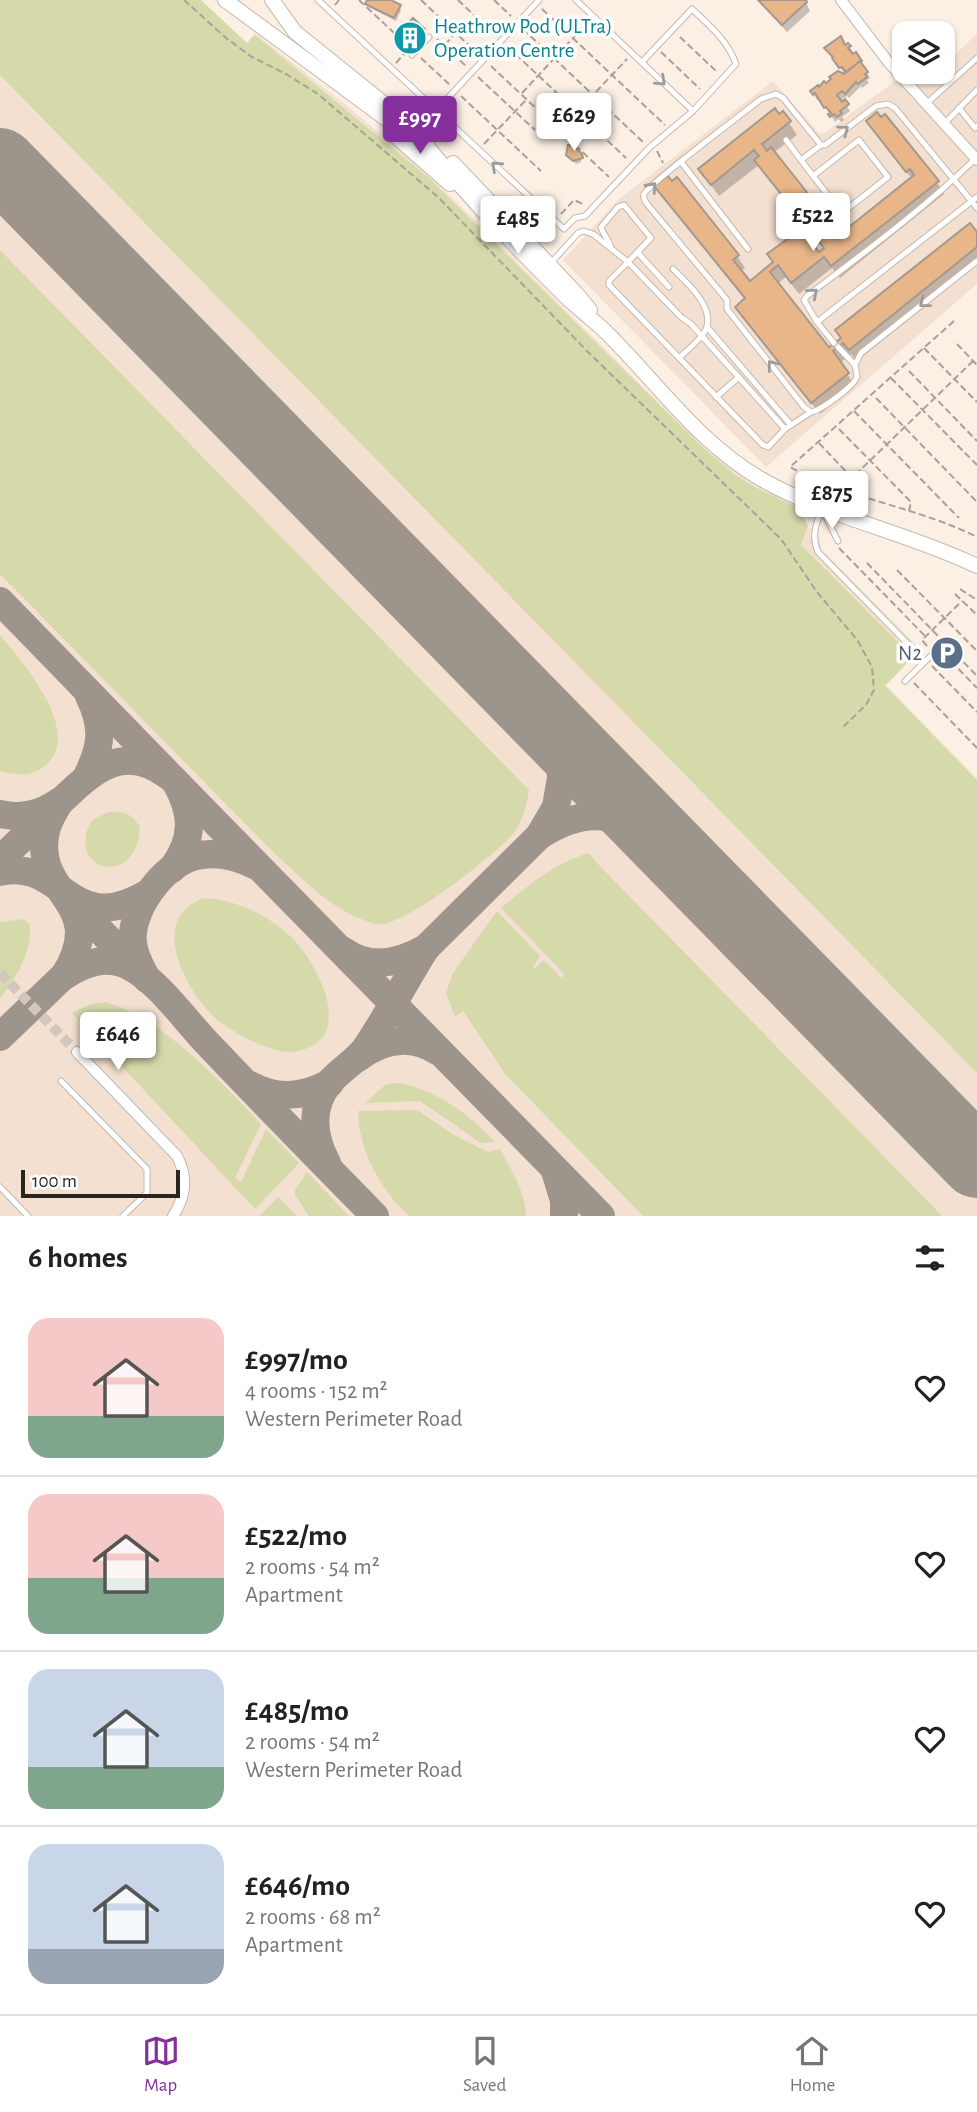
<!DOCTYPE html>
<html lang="en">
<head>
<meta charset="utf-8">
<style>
  :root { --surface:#fff; --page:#f6f6f6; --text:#222; --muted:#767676; --line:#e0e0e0; --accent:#852f9c }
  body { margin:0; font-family:"Alegreya Sans",sans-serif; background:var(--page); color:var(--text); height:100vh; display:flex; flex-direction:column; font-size:26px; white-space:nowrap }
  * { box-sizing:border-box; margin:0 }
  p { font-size:23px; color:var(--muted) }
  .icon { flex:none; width:38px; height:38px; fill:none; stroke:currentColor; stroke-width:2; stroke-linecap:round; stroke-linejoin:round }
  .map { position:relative; height:1216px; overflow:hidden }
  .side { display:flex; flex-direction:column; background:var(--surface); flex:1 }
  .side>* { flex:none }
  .fabs { position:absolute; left:892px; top:21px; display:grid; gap:14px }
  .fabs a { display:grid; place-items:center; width:63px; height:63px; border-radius:14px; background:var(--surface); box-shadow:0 2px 5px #0004; font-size:35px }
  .scale { position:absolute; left:21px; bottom:18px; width:159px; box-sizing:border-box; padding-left:7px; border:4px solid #282420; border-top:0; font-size:19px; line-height:24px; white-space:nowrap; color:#282420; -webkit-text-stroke:5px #fff; paint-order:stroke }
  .price { position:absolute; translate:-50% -60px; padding:0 16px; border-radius:7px; background:#fff; color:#222; font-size:23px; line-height:46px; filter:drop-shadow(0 2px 4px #0008) }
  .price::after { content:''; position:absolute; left:50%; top:42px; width:21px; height:16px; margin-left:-10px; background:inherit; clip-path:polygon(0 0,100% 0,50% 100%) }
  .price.selected { background:var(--accent); color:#fff }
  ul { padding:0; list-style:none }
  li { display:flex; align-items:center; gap:21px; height:175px; padding:0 28px }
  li+li { border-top:2px solid var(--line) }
  li span { display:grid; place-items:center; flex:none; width:196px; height:140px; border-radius:21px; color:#555 }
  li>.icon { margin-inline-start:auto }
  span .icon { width:84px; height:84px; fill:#fffc; stroke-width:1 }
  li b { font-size:30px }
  h2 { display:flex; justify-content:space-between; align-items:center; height:84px; padding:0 28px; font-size:30px }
  .menu { display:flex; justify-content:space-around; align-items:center; height:98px; border-top:2px solid var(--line); background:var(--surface); font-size:19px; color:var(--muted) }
  .menu a { display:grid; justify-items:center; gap:4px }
  .menu .selected { color:var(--accent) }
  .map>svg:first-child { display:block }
  .built { fill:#f3e0d0 }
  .grass { fill:#d6daab }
  .shadow { fill:#0003 }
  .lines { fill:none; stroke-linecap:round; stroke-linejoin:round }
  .taxiway { stroke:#9d948c; stroke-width:28 }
  .runway { stroke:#9d948c; stroke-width:72 }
  .building { fill:#e8b689; stroke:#a5998f; stroke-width:2 }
  .minor-tunnel { stroke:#d2c6bd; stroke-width:10; stroke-dasharray:10 5; stroke-linecap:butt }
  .service-casing { stroke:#c5b9ae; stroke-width:7 }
  .minor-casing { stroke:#c5b9ae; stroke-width:12 }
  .tertiary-casing { stroke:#c5b9ae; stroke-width:16 }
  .path { stroke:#aaa198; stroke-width:2; stroke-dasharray:7 3.5; stroke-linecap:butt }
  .service { stroke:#fff; stroke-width:5 }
  .minor { stroke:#fff; stroke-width:10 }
  .tertiary { stroke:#fff; stroke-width:14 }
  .oneway { stroke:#9e9c9b }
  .labels { text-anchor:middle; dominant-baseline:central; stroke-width:7; stroke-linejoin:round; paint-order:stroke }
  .culture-label { font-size:21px; fill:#0d838f; stroke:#fff; text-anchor:start }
  .service-label { font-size:21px; fill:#4e5e75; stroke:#fff; text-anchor:end }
</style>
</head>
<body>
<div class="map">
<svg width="977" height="1216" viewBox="0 0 977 1216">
  <rect width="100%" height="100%" fill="#fcefe4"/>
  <!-- built -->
  <g class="built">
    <polygon points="0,0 246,44 255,33 346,105 430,176 705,448 755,486 798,506 809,528 818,530 821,549 919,648 885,684 977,779 977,1216 0,1216"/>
    <polygon points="977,34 977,284 766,467 563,260 619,199 773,81 819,133 824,133 894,82 904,67 905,72 909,72 923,85 937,72 943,72 943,66"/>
  </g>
  <!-- grass -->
  <g class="grass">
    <polygon points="0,0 201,0 247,43 255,35 431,180 701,446 735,475 757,488 798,508 808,526 801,545 913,657 885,686 977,780 977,1073 0,75"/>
    <path d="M0,250L529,790C527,805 522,823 512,835C494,855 401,930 376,924C332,913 296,873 264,843L0,574Z"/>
    <path d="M0,635C22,661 80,728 49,762C35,777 19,776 0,771Z"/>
    <path d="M108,812C126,812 130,812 140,827C139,837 138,846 132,854C118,878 79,866 86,835C87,830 89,824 93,820C97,817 104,814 108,812Z"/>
    <path d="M589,853L597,863L942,1216H643L506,1075L463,1011L455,1017L446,993L453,973L497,911L540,956L533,967L534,969L544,960L561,978L564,974L501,908C528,886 554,863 589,853Z"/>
    <path d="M204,898C236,899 272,917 294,940C322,970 358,1046 290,1052C268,1053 225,1029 210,1013C182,983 149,918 204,898Z"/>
    <path d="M24,919L30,925C32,953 16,977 0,999V922Z"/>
    <path d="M105,1002C165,1020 218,1079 261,1124L235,1178L241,1182L266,1129L299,1163L255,1209L72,1013L91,1004Z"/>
    <path d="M396,1083C432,1087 471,1115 495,1142L481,1143L420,1101L365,1103L385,1085Z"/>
    <path d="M417,1110L454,1135L488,1152L500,1149C511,1169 526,1193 526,1216H409C380,1189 359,1151 358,1111Z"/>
    <polygon points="307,1172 349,1216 309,1216 295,1195 295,1190"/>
    <polygon points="278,1197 297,1216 259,1216"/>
  </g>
  <!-- shadow -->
  <g class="shadow">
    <polygon points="369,0 387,0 399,6 401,10 396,21 369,7 367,4"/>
    <polygon points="757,0 805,0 810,11 787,32"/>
    <polygon points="423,30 425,34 413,47 400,34"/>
    <polygon points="848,45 864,67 870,78 867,80 869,83 862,88 861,86 849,98 847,96 842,99 850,111 842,117 844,120 841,122 839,119 835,122 820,98 817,100 812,91 819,90 844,73 826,49"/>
    <polygon points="783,114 797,135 773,153 839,237 912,179 868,121 937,182 944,194 840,278 832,268 799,294 786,277 777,284 829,349 977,235 977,265 857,361 851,354 840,363 855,386 820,414 744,319 737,307 746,300 664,199 657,187 737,256 745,268 740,272 749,283 774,263 818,254 825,249 759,165 719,196 700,170"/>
    <polygon points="568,155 581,155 581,162 576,164"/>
  </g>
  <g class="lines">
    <!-- taxiway -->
    <g class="taxiway">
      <path d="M0,601L175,781C193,813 195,838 172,869"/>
      <path d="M87,776C102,746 104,727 89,696"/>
      <path d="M0,814C23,819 41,814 60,801C55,811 48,820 46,831C31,896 111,901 64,976"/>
      <path d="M539,836C584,807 611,813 658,835"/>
      <path d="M0,860C18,842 36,825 55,807C93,770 124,739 175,781L601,1216"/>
      <path d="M0,872C63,857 70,940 148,893"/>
      <polyline points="73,903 138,969"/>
      <path d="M344,951C370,970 400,963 426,948L539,836L556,807L561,778L559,758L551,735L529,703"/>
      <path d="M64,976C84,963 106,955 129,966C158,981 185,1020 208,1044C263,1102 319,1159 375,1216"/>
      <path d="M147,979C141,967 134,956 133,943C129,911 164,863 196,856C217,851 236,856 254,865"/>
      <polyline points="0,1037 76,964"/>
      <path d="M358,1058C382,1040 410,1034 437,1051"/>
      <path d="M250,1085C277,1100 303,1097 330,1083"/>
      <path d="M327,1163C313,1137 309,1106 330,1082C340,1070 355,1062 365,1049C387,1017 405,981 426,948"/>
      <polyline points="555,1171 564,1200 564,1216"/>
    </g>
    <!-- runway -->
    <polyline class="runway" points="0,164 977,1162"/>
  </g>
  <!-- building -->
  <g class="building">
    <polygon points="367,0 391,0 401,5 394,18 365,4"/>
    <polygon points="758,0 806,0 807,2 782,25"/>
    <polygon points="413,18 425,29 410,44 396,31 401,26 403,29"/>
    <polygon points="841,36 845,45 848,43 851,46 848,48 853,54 856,52 862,61 846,72 842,67 839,68 832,58 833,57 824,48"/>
    <polygon points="860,61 868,72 865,74 867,77 858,84 856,82 845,94 842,91 837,95 842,102 845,99 849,104 840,111 842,113 837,117 834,114 830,117 828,114 831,113 826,107 824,108 815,93 813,95 810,91 818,85 819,87 824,81 826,83 831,79 829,77 838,71 844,74"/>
    <polygon points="775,108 779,114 783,111 791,121 762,144 767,151 771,147 836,229 829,234 834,239 914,175 910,169 906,172 866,121 877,112 881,117 885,114 939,181 831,266 824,257 791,283 778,265 770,272 829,347 841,338 835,330 970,223 977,232 977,247 849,350 843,343 833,351 849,373 811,403 735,307 745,298 654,186 668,176 672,181 677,177 739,255 733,260 750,281 773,262 767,254 801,229 819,252 824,248 754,160 759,156 754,150 711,185 698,169"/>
    <polygon points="568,145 573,145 582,154 583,158 573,161 566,155"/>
  </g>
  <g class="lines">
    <!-- minor-tunnel -->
    <polyline class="minor-tunnel" points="0,973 77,1052"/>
    <defs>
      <g id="service">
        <path d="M318,0L564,229L575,218L585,216L649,148L693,111L736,64C728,41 709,25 692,9L642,62"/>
        <polyline points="576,0 693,111"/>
        <polyline points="412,55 429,37"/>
        <polyline points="926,104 977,58"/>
        <polyline points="959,108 975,128 977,126"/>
        <polyline points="433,114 539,0"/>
        <polyline points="944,124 977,90"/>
        <polyline points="786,140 801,160"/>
        <path d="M976,158C924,209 865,252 807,296L804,300L817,322L977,197"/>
        <polyline points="681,162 748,249"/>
        <polyline points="813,176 842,213 888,177 859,140 813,176 801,160 821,145"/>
        <path d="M977,208L895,108L888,104L876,106L825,145H821L783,98L776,94L761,99C746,111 647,185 644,194C643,197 645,201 647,204L727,300V309L804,407L811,412C820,411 856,385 857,376C857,374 855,367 855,365L861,353L977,261"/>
        <polyline points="638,253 669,287"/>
        <path d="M550,264L578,233L584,231L593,234L628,262L651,238L624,205L618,207L601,227C603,235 609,239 611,248"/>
        <path d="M673,269C687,283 715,307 706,329C701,340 687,350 679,358"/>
        <polyline points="817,322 834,343"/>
        <polyline points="707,327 791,425"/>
        <polyline points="838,347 855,365"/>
        <polyline points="716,397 739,377"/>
        <polyline points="785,429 691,324 681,317 628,262 609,281 609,285 763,445 768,447 785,429 811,412"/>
        <path d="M822,508C816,524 811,536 818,552L915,651"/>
        <polyline points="823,511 838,541"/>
        <polyline points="905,681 942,645"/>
        <polyline points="61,1081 147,1169 147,1193 123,1216"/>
        <polyline points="0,1187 28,1216"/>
      </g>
      <g id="minor">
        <polyline points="841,0 889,63 977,160"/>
        <path d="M77,1052L177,1156C188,1177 186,1197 173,1216"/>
      </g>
      <g id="tertiary">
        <polyline points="225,0 416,141"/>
        <polyline points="272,0 295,32 418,131"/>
        <path d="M411,126C458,186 510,242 564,295C578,309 594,320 608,334C658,384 699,443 761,479C829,518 906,532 977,566"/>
        <polyline points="394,135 450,184"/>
        <polyline points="453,163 577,294 590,310"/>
      </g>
    </defs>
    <!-- service casing -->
    <use href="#service" class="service-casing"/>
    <!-- minor casing -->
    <use href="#minor" class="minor-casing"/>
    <!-- tertiary casing -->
    <use href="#tertiary" class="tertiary-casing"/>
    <!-- path -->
    <g class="path">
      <polyline points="184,0 226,38 252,57 286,74 318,94 439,198 588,352 781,539 817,592 858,641 872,667 874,690 866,705 842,728"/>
      <polyline points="359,0 409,47"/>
      <polyline points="421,0 479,55"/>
      <polyline points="458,0 495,35"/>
      <polyline points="494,0 511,16"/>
      <polyline points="335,5 339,0"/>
      <polyline points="542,9 665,125"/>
      <polyline points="523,29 644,143"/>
      <polyline points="680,37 716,71"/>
      <polyline points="437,39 466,66"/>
      <polyline points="445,45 455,33"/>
      <polyline points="508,47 626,158"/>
      <polyline points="661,52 700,89"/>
      <polyline points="421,58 450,85"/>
      <polyline points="396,63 404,54"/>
      <polyline points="491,66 609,177"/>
      <polyline points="478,77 535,130"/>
      <polyline points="522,93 587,23"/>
      <polyline points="461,96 541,171"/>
      <polyline points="560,130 627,59"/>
      <polyline points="484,144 526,100"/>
      <polyline points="657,151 663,163"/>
      <polyline points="561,214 574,200 583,204"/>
      <path d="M954,321L790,467C848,499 917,507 977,537"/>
      <polyline points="957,344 977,365"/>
      <polyline points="924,348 977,402"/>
      <polyline points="909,371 977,441"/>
      <polyline points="891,378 977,465"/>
      <polyline points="876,398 977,502"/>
      <polyline points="854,411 959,518"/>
      <polyline points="839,429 911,502 909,511"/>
      <polyline points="819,443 852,478 973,361"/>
      <polyline points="853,478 859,484"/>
      <polyline points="839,548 926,637"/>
      <polyline points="867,563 940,638"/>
      <polyline points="897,570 977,651"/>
      <polyline points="960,589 977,600"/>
      <polyline points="955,594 977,615"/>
      <polyline points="927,646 922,640 962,601"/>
      <polyline points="949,647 977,676"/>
      <polyline points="944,654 977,688"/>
      <polyline points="932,666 977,712"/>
      <polyline points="914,683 977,748"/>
    </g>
    <!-- service -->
    <use href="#service" class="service"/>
    <!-- minor -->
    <use href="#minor" class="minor"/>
    <!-- tertiary -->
    <use href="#tertiary" class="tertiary"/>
  </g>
  <!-- one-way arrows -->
  <defs><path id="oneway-chevron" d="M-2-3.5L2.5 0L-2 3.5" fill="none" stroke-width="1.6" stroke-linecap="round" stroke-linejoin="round" transform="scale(1.75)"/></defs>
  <g class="oneway">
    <use href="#oneway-chevron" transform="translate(661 81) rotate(43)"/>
    <use href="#oneway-chevron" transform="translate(844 130) rotate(-37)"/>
    <use href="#oneway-chevron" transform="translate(496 166) rotate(-137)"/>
    <use href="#oneway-chevron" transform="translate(652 187) rotate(-48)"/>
    <use href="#oneway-chevron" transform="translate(813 293) rotate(-41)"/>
    <use href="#oneway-chevron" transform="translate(924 303) rotate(142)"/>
    <use href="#oneway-chevron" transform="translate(772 365) rotate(-128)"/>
  </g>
  <!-- icons -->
  <defs>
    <symbol id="building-disc" viewBox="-11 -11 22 22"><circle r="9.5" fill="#0f9aa8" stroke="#fff"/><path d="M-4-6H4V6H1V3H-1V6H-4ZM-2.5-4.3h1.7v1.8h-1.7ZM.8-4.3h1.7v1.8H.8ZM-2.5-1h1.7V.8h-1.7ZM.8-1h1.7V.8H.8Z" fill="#fff"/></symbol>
    <symbol id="parking-disc" viewBox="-11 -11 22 22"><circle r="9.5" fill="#5c6f8a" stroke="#fff"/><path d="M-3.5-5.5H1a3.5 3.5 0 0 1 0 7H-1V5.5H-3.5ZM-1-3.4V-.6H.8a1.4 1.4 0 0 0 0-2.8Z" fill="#fff"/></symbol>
  </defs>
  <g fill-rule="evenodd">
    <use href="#building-disc" x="391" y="19" width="38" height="38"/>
    <use href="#parking-disc" x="928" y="634" width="38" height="38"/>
  </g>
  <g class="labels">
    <!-- culture labels -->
    <g class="culture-label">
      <text x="434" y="26">Heathrow Pod (ULTra)<tspan x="434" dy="24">Operation Centre</tspan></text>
    </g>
    <!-- service labels -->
    <g class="service-label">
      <text x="922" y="653">N2</text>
    </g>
  </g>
</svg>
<div class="fabs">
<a><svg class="icon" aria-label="layers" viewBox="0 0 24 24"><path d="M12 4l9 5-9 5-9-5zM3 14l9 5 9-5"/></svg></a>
</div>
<div class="scale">100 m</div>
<b class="price" style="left:574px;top:153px">£629</b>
<b class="price selected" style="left:420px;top:156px">£997</b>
<b class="price" style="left:813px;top:253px">£522</b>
<b class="price" style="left:518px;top:256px">£485</b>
<b class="price" style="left:832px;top:531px">£875</b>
<b class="price" style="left:118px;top:1072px">£646</b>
</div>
<section class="side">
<h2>6 homes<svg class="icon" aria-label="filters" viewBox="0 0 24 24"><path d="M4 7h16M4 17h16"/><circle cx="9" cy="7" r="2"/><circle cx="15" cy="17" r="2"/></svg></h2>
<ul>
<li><span style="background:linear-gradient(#f6c9c9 70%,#7fa58c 0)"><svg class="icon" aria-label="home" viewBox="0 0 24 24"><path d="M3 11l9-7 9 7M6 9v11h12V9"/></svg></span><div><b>£997/mo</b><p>4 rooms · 152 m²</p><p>Western Perimeter Road</p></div><svg class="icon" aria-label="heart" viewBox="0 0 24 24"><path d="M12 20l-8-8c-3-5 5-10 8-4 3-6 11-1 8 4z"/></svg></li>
<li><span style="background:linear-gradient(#f6c9c9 60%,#7fa58c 0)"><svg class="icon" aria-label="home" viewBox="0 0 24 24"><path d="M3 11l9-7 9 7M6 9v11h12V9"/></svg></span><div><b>£522/mo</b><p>2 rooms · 54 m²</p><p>Apartment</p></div><svg class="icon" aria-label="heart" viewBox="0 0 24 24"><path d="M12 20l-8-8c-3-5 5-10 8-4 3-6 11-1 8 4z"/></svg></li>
<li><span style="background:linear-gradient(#c9d6e8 70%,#7fa58c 0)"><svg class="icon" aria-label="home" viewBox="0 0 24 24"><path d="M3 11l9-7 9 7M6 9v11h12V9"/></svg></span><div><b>£485/mo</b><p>2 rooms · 54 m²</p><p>Western Perimeter Road</p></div><svg class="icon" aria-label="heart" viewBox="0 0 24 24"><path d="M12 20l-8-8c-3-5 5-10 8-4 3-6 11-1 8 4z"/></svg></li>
<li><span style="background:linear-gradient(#c9d6e8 75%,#9aa5b1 0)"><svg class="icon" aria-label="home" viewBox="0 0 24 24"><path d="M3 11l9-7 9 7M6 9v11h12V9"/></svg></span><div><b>£646/mo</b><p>2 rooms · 68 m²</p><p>Apartment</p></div><svg class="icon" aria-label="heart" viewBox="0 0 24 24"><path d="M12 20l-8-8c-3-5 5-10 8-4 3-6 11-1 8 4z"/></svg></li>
</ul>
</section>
<nav class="menu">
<a class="selected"><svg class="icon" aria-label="map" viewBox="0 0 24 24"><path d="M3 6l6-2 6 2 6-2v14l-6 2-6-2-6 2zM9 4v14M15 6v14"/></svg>Map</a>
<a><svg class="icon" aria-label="saved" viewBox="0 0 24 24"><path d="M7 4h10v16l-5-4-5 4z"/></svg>Saved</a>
<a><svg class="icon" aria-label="home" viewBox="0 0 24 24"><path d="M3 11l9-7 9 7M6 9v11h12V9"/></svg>Home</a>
</nav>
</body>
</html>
